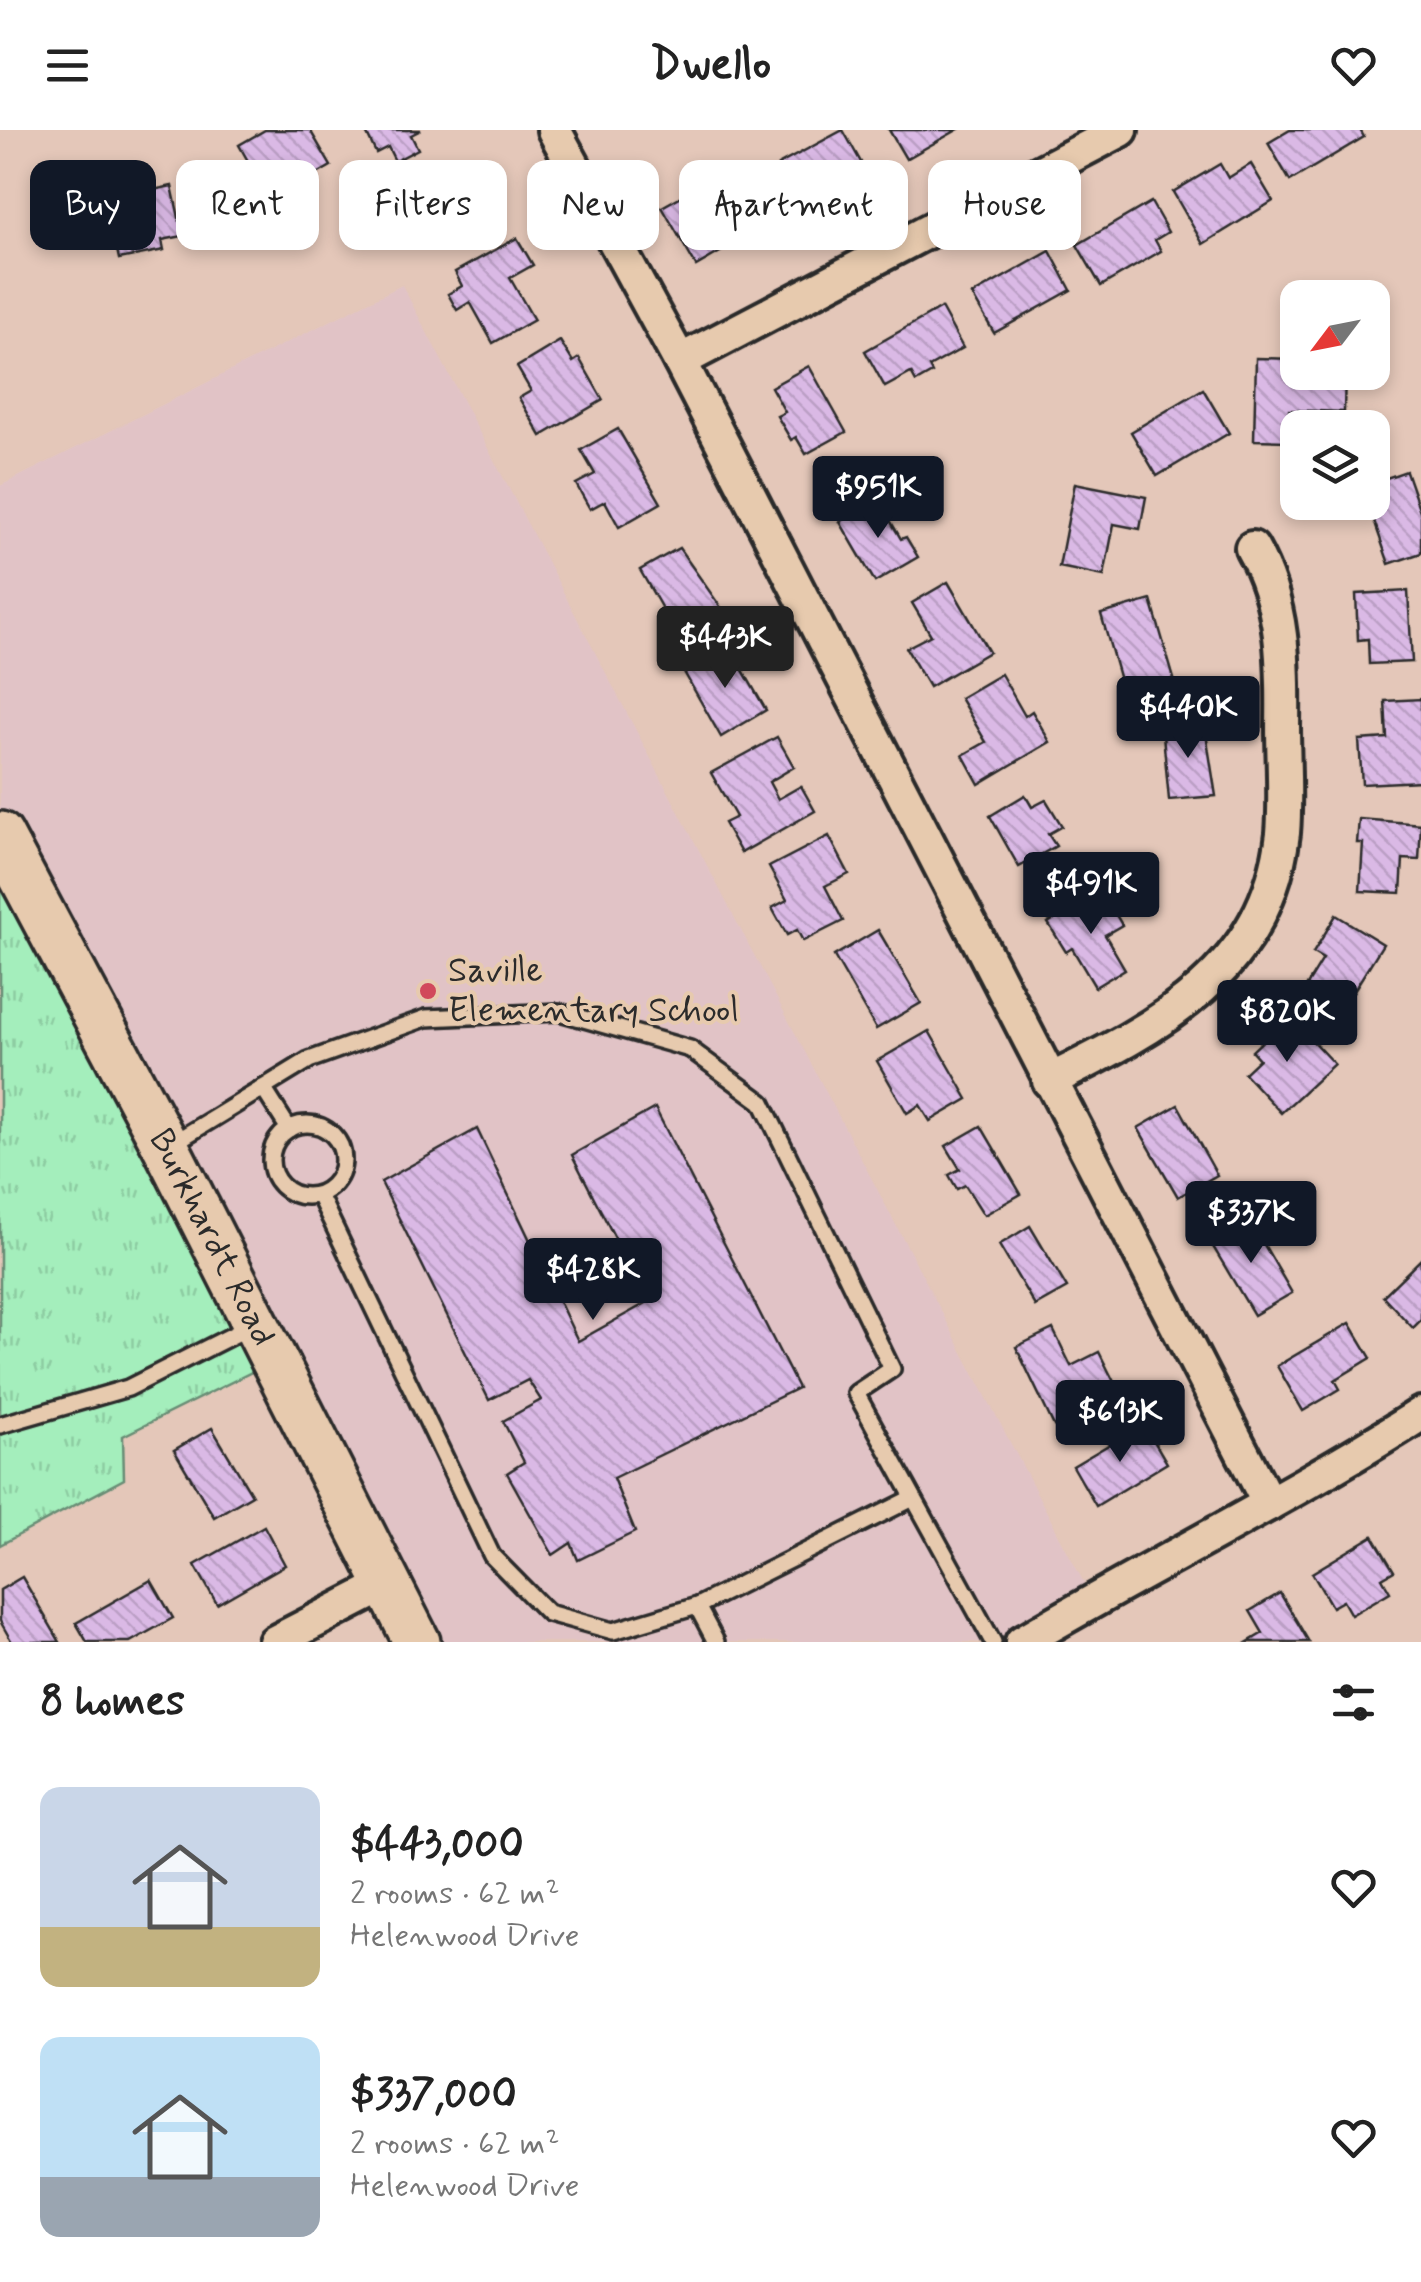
<!DOCTYPE html>
<html lang="en">
<head>
<meta charset="utf-8">
<style>
  :root { --surface:#fff; --page:#f2f2f2; --text:#222; --muted:#767676; --accent:#111827 }
  body { margin:0; font-family:Mynerve,sans-serif; background:var(--page); color:var(--text); height:100vh; display:flex; flex-direction:column; font-size:38px; white-space:nowrap }
  * { box-sizing:border-box; margin:0 }
  p { font-size:32px; color:var(--muted) }
  .icon { flex:none; width:55px; height:55px; fill:none; stroke:currentColor; stroke-width:2; stroke-linecap:round; stroke-linejoin:round }
  .map { position:relative; height:1512px; overflow:hidden }
  .side { display:flex; flex-direction:column; background:var(--surface); flex:1 }
  .side>* { flex:none }
  .banner { position:absolute; left:30px; top:30px; width:1362px; height:90px; display:flex; gap:20px }
  .needle { width:65px; rotate:238deg }
  .controls { position:absolute; left:1280px; top:150px; display:grid; gap:20px }
  .controls a { display:grid; place-items:center; width:110px; height:110px; border-radius:20px; background:var(--surface); box-shadow:0 5px 15px #0003; font-size:50px }
  .price { position:absolute; translate:-50% -85px; padding:0 22px; border-radius:10px; background:var(--accent); color:#fff; font-size:32px; line-height:65px; filter:drop-shadow(0 2px 5px #0008) }
  .price::after { content:''; position:absolute; left:50%; top:60px; width:30px; height:22px; margin-left:-15px; background:inherit; clip-path:polygon(0 0,100% 0,50% 100%) }
  .price.on { background:#222; color:#fff }
  ul { padding:0; list-style:none }
  li { display:flex; align-items:center; gap:30px; height:250px; padding:0 40px }
  li span { display:grid; place-items:center; flex:none; width:280px; height:200px; border-radius:20px; color:#555 }
  li>.icon { margin-inline-start:auto }
  span .icon { width:120px; height:120px; fill:#fffc; stroke-width:1 }
  li b { font-size:42px }
  h2 { display:flex; justify-content:space-between; align-items:center; height:120px; padding:0 40px; font-size:42px }
  .tag { padding:0 35px; border-radius:20px; background:var(--surface); box-shadow:0 5px 15px #0003; font-size:35px; line-height:90px }
  .tag.on { background:var(--accent); color:#fff }
  header { display:flex; justify-content:space-between; align-items:center; height:130px; padding:0 40px; background:var(--surface); font-size:45px; font-weight:700 }
  .map>svg:first-child { display:block }
  .built { fill:#e1c3c6 }
  .park { fill:url(#park-tufts); stroke:#688c74; stroke-width:2.5 }
  .building { fill:url(#building-back-hatch); stroke:#2b2b2b; stroke-width:2.5 }
  .lines { fill:none; stroke-linecap:round; stroke-linejoin:round }
  .service-casing { stroke:#2b2b2b; stroke-width:22 }
  .minor-casing { stroke:#2b2b2b; stroke-width:40 }
  .secondary-casing { stroke:#2b2b2b; stroke-width:52 }
  .service { stroke:#e7caae; stroke-width:15 }
  .minor { stroke:#e7caae; stroke-width:32 }
  .secondary { stroke:#e7caae; stroke-width:45 }
  .poi-dot { fill:#d1495b; stroke:#e7caae; stroke-width:4 }
  .labels { text-anchor:middle; dominant-baseline:central; stroke-width:8; stroke-linejoin:round; paint-order:stroke }
  .poi-label { font-size:35px; fill:#2b2b2b; stroke:#e7caae; text-anchor:start }
  .street-label { font-size:35px; fill:#2b2b2b; stroke:#e7caae }
</style>
</head>
<body>
<header><svg class="icon" aria-label="menu" viewBox="0 0 24 24"><path d="M4 6h16M4 12h16M4 18h16"/></svg>Dwello<svg class="icon" aria-label="heart" viewBox="0 0 24 24"><path d="M12 20l-8-8c-3-5 5-10 8-4 3-6 11-1 8 4z"/></svg></header>
<div class="map">
<svg width="1421" height="1512" viewBox="0 0 1421 1512">
  <defs>
    <pattern id="park-tufts" width="24" height="20" patternUnits="userSpaceOnUse" patternTransform="scale(2.5)"><rect width="24" height="20" fill="#a4eebc"/><path d="M3 7l-1-3M5 7V3M7 7l1-3M15 17l-1-3M17 17v-4M19 17l1-3" fill="none" stroke="#8dcca2"/></pattern>
    <pattern id="building-back-hatch" width="6" height="6" patternUnits="userSpaceOnUse" patternTransform="scale(2.5)"><rect width="6" height="6" fill="#dab9e5"/><path d="M-1 5l2 2M0 0l6 6M5-1l2 2" fill="none" stroke="#bb9fc5"/></pattern>
  </defs>
  <rect width="100%" height="100%" fill="#e4c7b9"/>
  <filter id="ink" filterUnits="userSpaceOnUse"><feTurbulence type="fractalNoise" baseFrequency=".01" numOctaves="2"/><feDisplacementMap in="SourceGraphic" scale="20" xChannelSelector="R" yChannelSelector="G"/><feConvolveMatrix kernelMatrix="1 2 1 2 8 2 1 2 1" color-interpolation-filters="sRGB"/></filter>
  <g filter="url(#ink)">
    <!-- built -->
    <polygon class="built" points="402,155 1093,1470 1022,1512 417,1512 0,705 0,356"/>
    <!-- park -->
    <polygon class="park" points="0,705 274,1231 123,1306 124,1349 0,1415"/>
    <!-- building -->
    <g class="building">
      <polygon points="265,0 310,0 331,36 305,51 300,41 265,61 239,15"/>
      <polygon points="365,0 421,0 411,5 418,19 395,31 388,17 376,23"/>
      <polygon points="843,0 868,45 824,70 818,59 797,70 778,35"/>
      <polygon points="889,0 957,0 906,29"/>
      <polygon points="1290,0 1360,0 1364,7 1290,51 1268,13"/>
      <polygon points="1220,34 1228,48 1251,34 1273,71 1203,114 1173,62"/>
      <polygon points="737,55 757,88 734,102 739,111 696,136 662,77 687,63 696,78"/>
      <polygon points="172,56 183,106 162,110 164,120 119,129 114,106 100,109 92,73"/>
      <polygon points="1151,72 1168,102 1155,110 1161,121 1101,156 1077,115"/>
      <polygon points="517,108 533,135 510,148 534,190 493,213 470,172 457,180 448,164 462,156 455,142"/>
      <polygon points="1050,121 1071,160 994,203 972,165"/>
      <polygon points="941,178 963,218 929,237 932,243 916,252 911,243 885,257 865,221"/>
      <polygon points="560,211 573,232 579,228 603,270 541,306 519,268 531,261 517,237"/>
      <polygon points="1256,228 1298,229 1298,242 1345,242 1344,282 1289,280 1288,311 1254,310"/>
      <polygon points="809,236 846,302 806,324 796,307 791,310 777,286 785,282 771,257"/>
      <polygon points="1203,259 1229,303 1157,346 1131,302"/>
      <polygon points="618,299 661,373 619,397 605,371 590,379 576,354 595,344 581,320"/>
      <polygon points="1372,339 1378,351 1406,341 1421,384 1421,423 1389,434 1370,379 1353,385 1348,372 1372,372"/>
      <polygon points="1075,353 1146,367 1140,399 1114,394 1104,446 1059,437"/>
      <polygon points="878,370 901,409 906,407 918,427 875,452 840,392"/>
      <polygon points="679,418 722,479 677,505 640,440"/>
      <polygon points="948,452 989,522 929,557 906,518 931,505 912,473"/>
      <polygon points="1408,461 1412,532 1369,534 1368,509 1358,510 1356,464"/>
      <polygon points="1151,470 1174,549 1124,564 1101,484"/>
      <polygon points="729,516 766,580 721,607 684,542"/>
      <polygon points="1001,544 1025,586 1032,581 1050,612 979,654 963,625 986,612 960,568"/>
      <polygon points="1421,569 1421,651 1362,654 1359,610 1387,608 1385,571"/>
      <polygon points="1204,591 1216,666 1169,670 1162,594"/>
      <polygon points="777,607 794,637 769,652 778,669 801,656 815,681 741,723 724,693 736,687 711,643"/>
      <polygon points="1025,665 1032,677 1046,670 1062,696 1048,704 1056,716 1019,737 990,686"/>
      <polygon points="1359,689 1421,694 1419,730 1403,729 1401,763 1360,761 1363,713 1357,713"/>
      <polygon points="829,706 849,744 825,756 843,791 803,811 797,800 787,805 772,778 787,770 769,737"/>
      <polygon points="1102,761 1122,795 1105,805 1125,839 1095,857 1072,818 1066,822 1048,793"/>
      <polygon points="1336,785 1383,814 1343,878 1307,855 1323,829 1313,823"/>
      <polygon points="878,800 921,873 876,899 834,826"/>
      <polygon points="1289,886 1334,934 1281,983 1244,943 1259,929 1252,921"/>
      <polygon points="929,901 968,969 930,991 920,975 907,983 877,931"/>
      <polygon points="1178,975 1217,1045 1178,1067 1138,998"/>
      <polygon points="655,978 798,1258 613,1348 635,1402 578,1430 571,1413 553,1425 507,1343 524,1332 503,1291 541,1270 528,1250 489,1270 381,1052 477,999 578,1211 648,1172 572,1025"/>
      <polygon points="981,996 1021,1064 984,1085 965,1055 957,1059 949,1045 960,1039 946,1016"/>
      <polygon points="1248,1087 1292,1163 1254,1185 1209,1110"/>
      <polygon points="1030,1096 1067,1158 1035,1176 999,1115"/>
      <polygon points="1421,1129 1421,1190 1413,1198 1383,1166"/>
      <polygon points="1350,1193 1371,1228 1335,1250 1340,1259 1303,1281 1277,1236"/>
      <polygon points="1053,1199 1071,1236 1099,1222 1120,1264 1054,1296 1016,1217"/>
      <polygon points="1144,1294 1167,1333 1096,1376 1073,1336"/>
      <polygon points="212,1298 252,1365 214,1387 174,1320"/>
      <polygon points="264,1396 285,1435 217,1474 195,1435"/>
      <polygon points="1373,1406 1394,1441 1382,1448 1390,1462 1351,1485 1343,1471 1332,1477 1312,1443"/>
      <polygon points="22,1447 60,1512 12,1512 0,1491 0,1460"/>
      <polygon points="151,1450 173,1488 130,1512 87,1512 76,1493"/>
      <polygon points="1280,1463 1309,1512 1248,1512 1263,1503 1250,1481"/>
    </g>
    <g class="lines">
      <defs>
        <g id="service">
          <polyline points="263,958 289,999"/>
          <circle cx="307" cy="1030" r="36"/>
          <polyline points="170,1015 309,930 426,888 559,882 690,919 762,972 892,1239 856,1263 993,1512"/>
          <polyline points="319,1065 492,1426 548,1483 613,1501 697,1476"/>
          <polyline points="0,1295 128,1258 251,1196"/>
          <polyline points="716,1512 697,1476 911,1369"/>
        </g>
        <g id="minor">
          <polyline points="554,0 680,231 1269,1374"/>
          <polyline points="680,231 1121,0"/>
          <path d="M1049,951C1160,896 1267,841 1283,703C1286,668 1283,631 1283,596C1284,534 1284,474 1252,418"/>
          <polyline points="275,1512 387,1454"/>
          <path d="M1022,1512C1154,1434 1292,1366 1421,1284"/>
        </g>
        <g id="secondary">
          <path id="s1" d="M0,705L166,1017L417,1512"/>
        </g>
      </defs>
      <!-- service casing -->
      <use href="#service" class="service-casing"/>
      <!-- minor casing -->
      <use href="#minor" class="minor-casing"/>
      <!-- secondary casing -->
      <use href="#secondary" class="secondary-casing"/>
      <!-- service -->
      <use href="#service" class="service"/>
      <!-- minor -->
      <use href="#minor" class="minor"/>
      <!-- secondary -->
      <use href="#secondary" class="secondary"/>
    </g>
  </g>
  <!-- markers -->
  <circle class="poi-dot" cx="428" cy="861" r="10"/>
  <g class="labels">
    <!-- poi labels -->
    <g class="poi-label">
      <text x="448" y="841">Saville<tspan x="448" dy="40">Elementary School</tspan></text>
    </g>
    <!-- street labels -->
    <g class="street-label">
      <text stroke="none"><textPath href="#s1" startOffset="455">Burkhardt Road</textPath></text>
    </g>
  </g>
</svg>
<div class="controls">
<a><svg class="needle" viewBox="-14 -14 28 28"><path d="M0-13l5 13h-10z" fill="#e53935"/><path d="M0 13l5-13h-10z" fill="#767676"/></svg></a>
<a><svg class="icon" aria-label="layers" viewBox="0 0 24 24"><path d="M12 4l9 5-9 5-9-5zM3 14l9 5 9-5"/></svg></a>
</div>
<b class="price" style="left:878px;top:411px">$951K</b>
<b class="price on" style="left:725px;top:561px">$443K</b>
<b class="price" style="left:1188px;top:631px">$440K</b>
<b class="price" style="left:1091px;top:807px">$491K</b>
<b class="price" style="left:1287px;top:935px">$820K</b>
<b class="price" style="left:1251px;top:1136px">$337K</b>
<b class="price" style="left:593px;top:1193px">$428K</b>
<b class="price" style="left:1120px;top:1335px">$613K</b>
<div class="banner">
<a class="tag on">Buy</a>
<a class="tag">Rent</a>
<a class="tag">Filters</a>
<a class="tag">New</a>
<a class="tag">Apartment</a>
<a class="tag">House</a>
</div>
</div>
<section class="side">
<h2>8 homes<svg class="icon" aria-label="filters" viewBox="0 0 24 24"><path d="M4 7h16M4 17h16"/><circle cx="9" cy="7" r="2"/><circle cx="15" cy="17" r="2"/></svg></h2>
<ul>
<li><span style="background:linear-gradient(#c9d6e8 70%,#c2b280 0)"><svg class="icon" aria-label="home" viewBox="0 0 24 24"><path d="M3 11l9-7 9 7M6 9v11h12V9"/></svg></span><div><b>$443,000</b><p>2 rooms · 62 m²</p><p>Helenwood Drive</p></div><svg class="icon" aria-label="heart" viewBox="0 0 24 24"><path d="M12 20l-8-8c-3-5 5-10 8-4 3-6 11-1 8 4z"/></svg></li>
<li><span style="background:linear-gradient(#bfe0f5 70%,#9aa5b1 0)"><svg class="icon" aria-label="home" viewBox="0 0 24 24"><path d="M3 11l9-7 9 7M6 9v11h12V9"/></svg></span><div><b>$337,000</b><p>2 rooms · 62 m²</p><p>Helenwood Drive</p></div><svg class="icon" aria-label="heart" viewBox="0 0 24 24"><path d="M12 20l-8-8c-3-5 5-10 8-4 3-6 11-1 8 4z"/></svg></li>
</ul>
</section>
</body>
</html>
